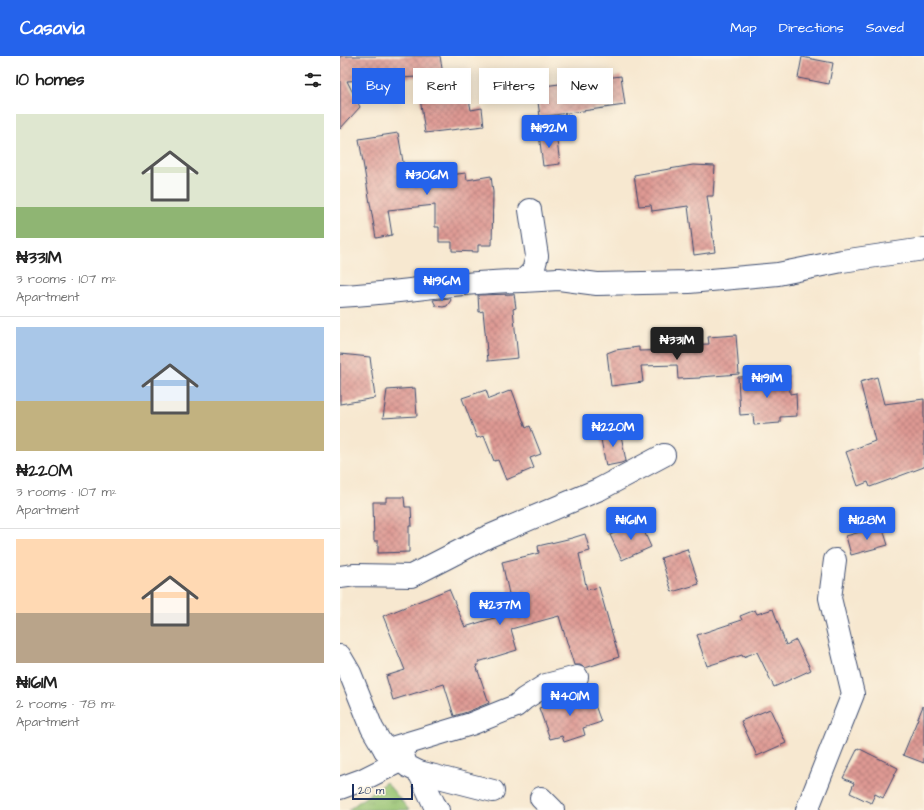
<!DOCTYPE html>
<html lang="en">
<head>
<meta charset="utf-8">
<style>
  :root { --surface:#fff; --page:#f2f2f2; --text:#222; --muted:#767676; --line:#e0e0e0; --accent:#2563eb }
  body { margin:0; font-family:"Architects Daughter",sans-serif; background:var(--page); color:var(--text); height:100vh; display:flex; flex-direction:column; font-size:15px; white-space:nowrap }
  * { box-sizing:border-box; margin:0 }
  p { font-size:13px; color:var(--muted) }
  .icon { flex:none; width:22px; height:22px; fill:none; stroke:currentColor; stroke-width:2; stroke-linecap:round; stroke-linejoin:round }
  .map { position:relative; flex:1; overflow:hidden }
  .drawer { display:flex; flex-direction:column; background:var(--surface); width:340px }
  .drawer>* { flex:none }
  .top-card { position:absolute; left:12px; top:12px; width:380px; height:36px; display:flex; gap:8px }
  .scale { position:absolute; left:12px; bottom:10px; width:61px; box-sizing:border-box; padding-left:4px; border:2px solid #1b2f5e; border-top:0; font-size:11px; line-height:14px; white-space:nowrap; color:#1b2f5e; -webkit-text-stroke:3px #fcf5e5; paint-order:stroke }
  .price { position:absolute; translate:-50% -34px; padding:0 9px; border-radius:4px; background:var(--accent); color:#fff; font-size:13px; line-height:26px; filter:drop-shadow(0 1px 2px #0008) }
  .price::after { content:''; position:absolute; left:50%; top:24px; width:12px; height:9px; margin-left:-6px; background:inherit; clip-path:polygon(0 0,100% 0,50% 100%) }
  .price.on { background:#222; color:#fff }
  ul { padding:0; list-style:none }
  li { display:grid; align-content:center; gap:8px; height:212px; padding:0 16px }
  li+li { border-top:1px solid var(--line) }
  li span { display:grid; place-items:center; height:124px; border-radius:0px; color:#555 }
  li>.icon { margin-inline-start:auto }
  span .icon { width:72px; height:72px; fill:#fffc; stroke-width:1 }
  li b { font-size:17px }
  h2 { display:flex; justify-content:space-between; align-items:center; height:48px; padding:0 16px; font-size:17px }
  .tag { padding:0 14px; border-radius:0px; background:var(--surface); box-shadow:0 2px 10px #0003; font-size:14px; line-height:36px }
  .tag.on { background:var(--accent); color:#fff }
  header { display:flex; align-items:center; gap:24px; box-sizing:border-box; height:56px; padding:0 20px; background:var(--accent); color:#fff }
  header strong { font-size:19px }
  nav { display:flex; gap:22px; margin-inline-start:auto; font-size:14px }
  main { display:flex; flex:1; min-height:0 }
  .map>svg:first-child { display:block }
  .grass { fill:url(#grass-tufts); stroke:#587968 }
  .building { fill:url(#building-cross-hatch) }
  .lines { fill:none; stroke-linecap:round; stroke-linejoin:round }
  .street-casing { stroke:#3c4b6f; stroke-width:24 }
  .street { stroke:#fff; stroke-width:22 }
</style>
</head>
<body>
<header>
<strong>Casavia</strong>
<nav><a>Map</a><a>Directions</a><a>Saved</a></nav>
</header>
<main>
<section class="drawer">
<h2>10 homes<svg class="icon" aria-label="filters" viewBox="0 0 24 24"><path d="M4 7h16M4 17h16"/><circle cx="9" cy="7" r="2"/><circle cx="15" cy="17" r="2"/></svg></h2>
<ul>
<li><span style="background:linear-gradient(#dfe7d0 75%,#8fb573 0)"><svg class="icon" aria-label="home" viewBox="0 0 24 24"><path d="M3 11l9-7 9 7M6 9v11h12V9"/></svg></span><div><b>₦331M</b><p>3 rooms · 107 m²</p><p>Apartment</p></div></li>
<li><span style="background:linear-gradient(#a9c7e8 60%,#c2b280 0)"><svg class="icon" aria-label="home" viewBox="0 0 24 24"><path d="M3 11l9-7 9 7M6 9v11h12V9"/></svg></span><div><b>₦220M</b><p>3 rooms · 107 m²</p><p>Apartment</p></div></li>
<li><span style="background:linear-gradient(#ffd9b3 60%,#b9a48a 0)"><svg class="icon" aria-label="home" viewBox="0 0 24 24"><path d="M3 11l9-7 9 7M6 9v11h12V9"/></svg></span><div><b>₦161M</b><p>2 rooms · 78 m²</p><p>Apartment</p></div></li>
</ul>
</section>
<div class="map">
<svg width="584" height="754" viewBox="0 0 584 754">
  <defs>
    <pattern id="grass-tufts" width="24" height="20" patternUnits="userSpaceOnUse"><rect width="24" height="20" fill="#96c371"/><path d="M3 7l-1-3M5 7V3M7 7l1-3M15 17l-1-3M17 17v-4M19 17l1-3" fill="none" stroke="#7a9f60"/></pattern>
    <pattern id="building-cross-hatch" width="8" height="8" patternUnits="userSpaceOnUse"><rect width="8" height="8" fill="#de9993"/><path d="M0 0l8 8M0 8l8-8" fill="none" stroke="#b37d7b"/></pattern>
  </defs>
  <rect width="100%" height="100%" fill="#fcf5e5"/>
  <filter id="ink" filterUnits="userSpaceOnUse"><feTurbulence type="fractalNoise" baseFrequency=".025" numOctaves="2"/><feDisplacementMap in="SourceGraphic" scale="8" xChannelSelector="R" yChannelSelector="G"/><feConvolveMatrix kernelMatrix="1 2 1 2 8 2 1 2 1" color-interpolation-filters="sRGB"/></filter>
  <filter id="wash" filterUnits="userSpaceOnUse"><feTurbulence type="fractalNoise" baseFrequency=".012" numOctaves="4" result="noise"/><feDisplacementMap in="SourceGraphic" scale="16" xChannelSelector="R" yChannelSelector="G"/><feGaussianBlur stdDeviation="0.9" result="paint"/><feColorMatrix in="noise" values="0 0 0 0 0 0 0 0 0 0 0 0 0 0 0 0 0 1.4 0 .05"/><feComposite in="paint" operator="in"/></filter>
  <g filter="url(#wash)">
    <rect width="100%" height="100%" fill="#f7e8d0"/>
    <!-- grass -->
    <polygon class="grass" points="46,726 69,754 8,754"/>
    <g id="blocks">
      <!-- building -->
      <g class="building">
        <polygon points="0,0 100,0 104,25 125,22 131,54 142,52 144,70 85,77 77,21 7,25 20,51 0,73"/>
        <polygon points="462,1 493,7 489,28 458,22"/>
        <polygon points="281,20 285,49 200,61 196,31"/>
        <polygon points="58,77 66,123 100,122 100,120 126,117 127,124 151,120 153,136 152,189 138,189 138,196 112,195 112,186 99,186 99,171 95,171 95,149 48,154 52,179 36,182 19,83"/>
        <polygon points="216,77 220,108 203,110 199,78"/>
        <polygon points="353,109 375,110 373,140 367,140 375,196 354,199 348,150 312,155 311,149 299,150 294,119"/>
        <polygon points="174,238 176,252 173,253 178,302 148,305 143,255 139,256 138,239"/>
        <polygon points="110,242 111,244 107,250 103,251 96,250 93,244"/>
        <polygon points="396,279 399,318 360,321 360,322 338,323 337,309 301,310 303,326 271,330 267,297 275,294 299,291 299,295 338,294 338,289 369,288 368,281"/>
        <polygon points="0,298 30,301 35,342 0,348"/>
        <polygon points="449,319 450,338 456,337 457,360 440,361 440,367 414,369 413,358 400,359 398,321"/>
        <polygon points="537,321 544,348 584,343 584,411 530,431 528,426 518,430 506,396 535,385 520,326"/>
        <polygon points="75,332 77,360 43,362 47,334"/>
        <polygon points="146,334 149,343 172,334 186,372 190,370 201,398 190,402 194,412 166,424 158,404 154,405 144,380 137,382 122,342"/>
        <polygon points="280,374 286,405 281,407 266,410 260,378"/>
        <polygon points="46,441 64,441 65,451 71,451 72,470 69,470 69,496 38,497 38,485 34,485 33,446 46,446"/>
        <polygon points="300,466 311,491 282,504 270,479"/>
        <polygon points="542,470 548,489 511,499 506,480"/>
        <polygon points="245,478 250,495 239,498 247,534 259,531 270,570 279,601 245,612 240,609 234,609 219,560 171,573 177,594 138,606 139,609 136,609 149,647 127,656 114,660 104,628 53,644 46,620 65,614 43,560 109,533 125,571 173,556 162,506 199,497 198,490 232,482"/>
        <polygon points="347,493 359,528 332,536 321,502"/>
        <polygon points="433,553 446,589 456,584 471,614 434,631 417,596 403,601 402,599 367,610 359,587 360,587 357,579 402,564 400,560 415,554 417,558"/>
        <polygon points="250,635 261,666 243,672 245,679 224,686 222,680 210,683 199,652"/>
        <polygon points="583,650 584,650 584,707 563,699"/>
        <polygon points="430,653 446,687 417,700 401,665"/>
        <polygon points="518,692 558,712 543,742 535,738 531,747 510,737 514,727 503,722"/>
      </g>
    </g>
  </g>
  <g filter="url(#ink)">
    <use href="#blocks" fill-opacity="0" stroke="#3c4b6f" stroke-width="1"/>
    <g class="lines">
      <defs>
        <g id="street">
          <polyline points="183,225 219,223 257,228 349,226 438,218 502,205 584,193"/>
          <path d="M0,240C61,237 122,225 183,225L193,215L197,200L190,154"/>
          <polyline points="0,521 15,519 71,520 147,481 260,433 324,399"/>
          <polyline points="0,600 10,617 32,672 45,694 56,701 64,703 67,710 79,716 153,735"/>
          <polyline points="45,694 131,668 176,650 184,643 206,629 237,621"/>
          <polyline points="79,716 94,748 98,754"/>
          <polyline points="0,732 22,724 64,703"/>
          <polyline points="201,742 213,754"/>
          <polyline points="467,754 513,638 490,542 495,504"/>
        </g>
      </defs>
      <!-- street casing -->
      <use href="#street" class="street-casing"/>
      <!-- street -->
      <use href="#street" class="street"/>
    </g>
  </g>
</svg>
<div class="scale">20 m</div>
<b class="price" style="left:209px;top:93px">₦192M</b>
<b class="price" style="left:87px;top:140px">₦306M</b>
<b class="price" style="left:102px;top:246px">₦196M</b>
<b class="price on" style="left:337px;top:305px">₦331M</b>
<b class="price" style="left:427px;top:343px">₦191M</b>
<b class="price" style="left:273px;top:392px">₦220M</b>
<b class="price" style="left:291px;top:485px">₦161M</b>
<b class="price" style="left:527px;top:485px">₦128M</b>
<b class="price" style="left:160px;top:570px">₦237M</b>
<b class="price" style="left:230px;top:661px">₦401M</b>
<div class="top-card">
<a class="tag on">Buy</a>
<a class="tag">Rent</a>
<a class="tag">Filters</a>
<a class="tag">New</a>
</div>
</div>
</main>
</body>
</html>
